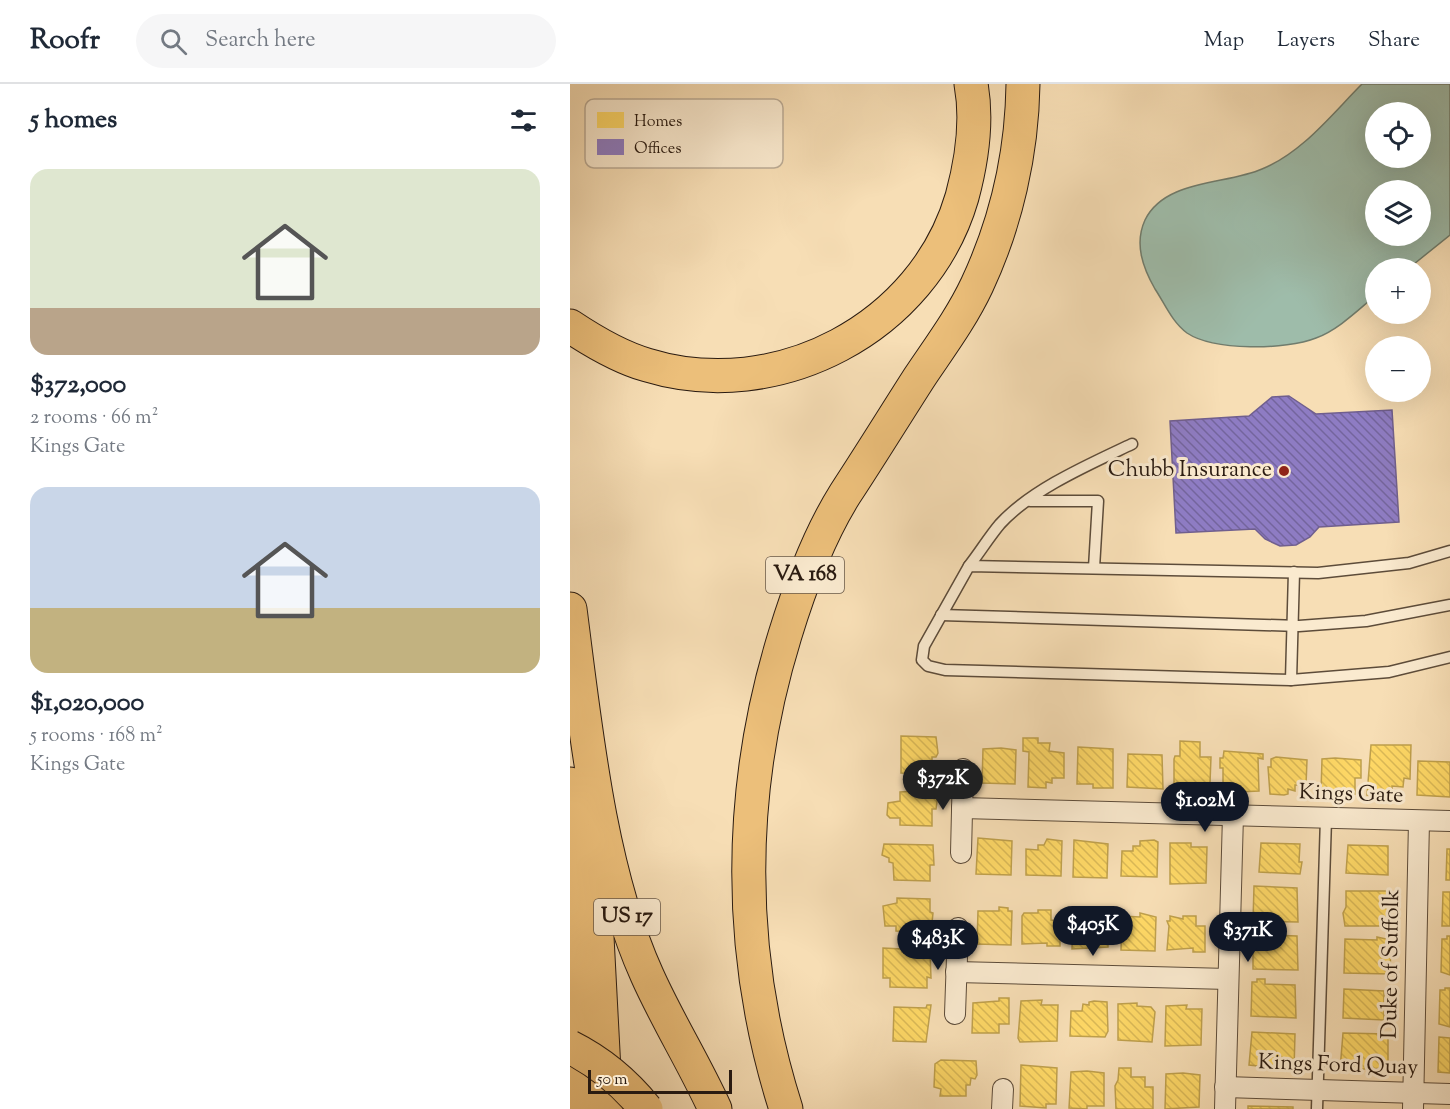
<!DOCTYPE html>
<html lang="en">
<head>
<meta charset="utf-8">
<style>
  :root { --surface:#fff; --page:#f6f6f7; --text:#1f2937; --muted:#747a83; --line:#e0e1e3; --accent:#111827 }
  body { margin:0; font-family:"Sorts Mill Goudy",serif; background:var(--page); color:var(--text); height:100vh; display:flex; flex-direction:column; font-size:22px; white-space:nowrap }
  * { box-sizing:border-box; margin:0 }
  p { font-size:20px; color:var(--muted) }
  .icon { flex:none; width:33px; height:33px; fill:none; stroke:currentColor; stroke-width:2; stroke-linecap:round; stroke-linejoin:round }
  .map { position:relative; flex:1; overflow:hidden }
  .panel { display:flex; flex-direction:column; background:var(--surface); width:570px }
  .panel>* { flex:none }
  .tools { position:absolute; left:795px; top:18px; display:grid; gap:12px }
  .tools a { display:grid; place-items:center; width:66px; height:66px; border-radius:50%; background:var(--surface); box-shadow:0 6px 24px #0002; font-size:30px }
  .scale { position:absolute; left:18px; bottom:15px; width:144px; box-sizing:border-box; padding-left:6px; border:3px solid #2a1b11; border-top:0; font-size:16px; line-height:21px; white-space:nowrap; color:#2a1b11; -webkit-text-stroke:4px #faeacf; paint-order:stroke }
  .price { position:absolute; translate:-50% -51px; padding:0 14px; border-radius:21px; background:var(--accent); color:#fff; font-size:20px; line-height:39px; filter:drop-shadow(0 2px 3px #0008) }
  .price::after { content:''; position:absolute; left:50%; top:36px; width:18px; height:14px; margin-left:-9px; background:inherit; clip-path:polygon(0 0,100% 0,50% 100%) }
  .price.current { background:#222; color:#fff }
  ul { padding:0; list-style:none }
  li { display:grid; align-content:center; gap:12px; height:318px; padding:0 30px }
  li span { display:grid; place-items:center; height:186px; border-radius:18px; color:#555 }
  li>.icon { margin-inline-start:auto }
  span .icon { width:108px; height:108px; fill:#fffc; stroke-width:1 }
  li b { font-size:26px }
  h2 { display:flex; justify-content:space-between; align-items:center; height:72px; padding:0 30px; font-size:26px }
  header { display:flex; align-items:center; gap:36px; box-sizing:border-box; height:84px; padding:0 30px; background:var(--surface); border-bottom:2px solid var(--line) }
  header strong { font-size:28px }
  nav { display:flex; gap:33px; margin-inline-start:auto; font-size:21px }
  .search { width:420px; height:54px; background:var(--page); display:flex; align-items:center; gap:15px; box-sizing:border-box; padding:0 21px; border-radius:33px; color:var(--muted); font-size:22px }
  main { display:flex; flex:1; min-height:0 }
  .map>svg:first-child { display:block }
  .water { fill:#9ebcaa; stroke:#707c6d; stroke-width:1.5; fill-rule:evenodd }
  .homes { fill:url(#homes-back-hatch); stroke:#bfa04c; stroke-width:1.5 }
  .offices { fill:url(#offices-back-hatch); stroke:#705f8e; stroke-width:1.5 }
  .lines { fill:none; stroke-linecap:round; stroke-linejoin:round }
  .lane-casing { stroke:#5d4c3a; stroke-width:13 }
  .street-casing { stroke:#5d4c3a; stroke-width:22 }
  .highway-casing { stroke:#2a1b11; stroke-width:35 }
  .lane { stroke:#faeacf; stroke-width:10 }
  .street { stroke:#faeacf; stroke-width:20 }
  .highway { stroke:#ecbf7a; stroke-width:33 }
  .highway-bridge-casing { stroke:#2a1b11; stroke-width:35; stroke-linecap:butt }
  .highway-bridge { stroke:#ecbf7a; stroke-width:33 }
  .poi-dot { fill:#8f2418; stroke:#faeacf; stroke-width:2 }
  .labels { text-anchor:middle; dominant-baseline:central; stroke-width:6; stroke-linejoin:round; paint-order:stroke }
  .shield { fill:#faeacf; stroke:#68594a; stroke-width:1.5 }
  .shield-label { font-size:21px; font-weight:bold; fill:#2a1b11 }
  .poi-label { font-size:22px; fill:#2a1b11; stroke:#faeacf; text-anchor:end }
  .street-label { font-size:22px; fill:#2a1b11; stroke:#faeacf }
  .key { fill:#faeacf; stroke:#bcac96; stroke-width:1.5 }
  .key-label { font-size:16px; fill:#2a1b11 }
</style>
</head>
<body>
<header>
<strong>Roofr</strong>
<div class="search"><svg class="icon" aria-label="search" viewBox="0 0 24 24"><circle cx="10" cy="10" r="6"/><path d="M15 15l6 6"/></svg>Search here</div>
<nav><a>Map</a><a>Layers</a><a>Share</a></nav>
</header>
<main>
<section class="panel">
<h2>5 homes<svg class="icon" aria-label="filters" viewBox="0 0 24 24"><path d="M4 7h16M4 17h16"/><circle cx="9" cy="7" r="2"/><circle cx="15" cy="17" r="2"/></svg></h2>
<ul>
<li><span style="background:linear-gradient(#dfe7d0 75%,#b9a48a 0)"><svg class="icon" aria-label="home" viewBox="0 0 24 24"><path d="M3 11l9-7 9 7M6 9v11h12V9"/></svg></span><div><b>$372,000</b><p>2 rooms · 66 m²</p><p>Kings Gate</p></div></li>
<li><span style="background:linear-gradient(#c9d6e8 65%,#c2b280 0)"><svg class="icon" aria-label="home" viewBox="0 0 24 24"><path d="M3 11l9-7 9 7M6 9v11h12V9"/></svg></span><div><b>$1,020,000</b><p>5 rooms · 168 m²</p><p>Kings Gate</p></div></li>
</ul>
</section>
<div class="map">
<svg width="880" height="1025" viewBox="0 0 880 1025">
  <defs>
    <pattern id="homes-back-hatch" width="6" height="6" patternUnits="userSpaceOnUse" patternTransform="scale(1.5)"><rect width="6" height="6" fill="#ffd966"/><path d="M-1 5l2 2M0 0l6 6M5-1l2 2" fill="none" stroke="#dbba57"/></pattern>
    <pattern id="offices-back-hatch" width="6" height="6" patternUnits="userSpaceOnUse" patternTransform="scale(1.5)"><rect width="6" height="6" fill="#8e7cc3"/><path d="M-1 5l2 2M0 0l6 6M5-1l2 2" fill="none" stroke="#74659d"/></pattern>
  </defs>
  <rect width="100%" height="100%" fill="#f7deb5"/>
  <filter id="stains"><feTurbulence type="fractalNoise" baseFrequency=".00333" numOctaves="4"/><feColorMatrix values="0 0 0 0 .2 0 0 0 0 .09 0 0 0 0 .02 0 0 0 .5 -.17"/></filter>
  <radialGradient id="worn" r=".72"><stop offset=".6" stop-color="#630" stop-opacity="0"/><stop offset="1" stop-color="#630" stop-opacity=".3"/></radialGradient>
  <!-- water -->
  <path class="water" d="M792,0H880V151L839,184H806L805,212C788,226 768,246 746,254C716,266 644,267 617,249C602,238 595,220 585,205C573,184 564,160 575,136C595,95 656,101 692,85C732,69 762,30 792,0ZM806,28H850V74H806ZM806,106H850V152H806Z"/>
  <!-- homes -->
  <g class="homes">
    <polygon points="331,652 366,653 368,669 366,673 362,673 362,678 357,678 357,690 331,689"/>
    <polygon points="453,654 468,654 468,659 480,659 479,667 494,669 494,694 482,694 482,699 476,698 476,704 458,703 459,668 453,667"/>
    <polygon points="610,657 630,658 630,673 641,673 640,699 629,699 628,707 604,708 604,675 605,672 610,672"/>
    <polygon points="801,661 841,661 840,695 834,694 833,703 822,702 822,709 816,709 816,712 797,711"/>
    <polygon points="508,663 543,665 543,704 523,704 523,700 507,700"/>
    <polygon points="431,664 446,666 445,700 412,699 413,665"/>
    <polygon points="654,667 693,670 693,675 688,674 689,707 669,708 669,704 653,704 653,684 650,684 650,674 653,674"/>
    <polygon points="558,670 592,671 593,705 557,703"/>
    <polygon points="706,673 737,676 736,701 725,701 725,707 718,705 718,710 714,711 700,710 698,683 701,683 701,675"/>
    <polygon points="765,674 791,676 791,694 785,694 785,710 751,708 752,675"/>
    <polygon points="848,677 880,678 880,713 847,711"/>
    <polygon points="363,706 366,706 367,718 366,725 362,725 362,742 330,741 330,734 320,734 317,731 318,719 330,717 330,708"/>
    <polygon points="408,754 442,757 441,791 406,790"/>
    <polygon points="477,755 492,757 491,792 456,791 456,765 468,766 468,761 474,761"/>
    <polygon points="504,756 538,760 537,794 503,793"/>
    <polygon points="584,756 588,758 587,793 551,792 552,767 563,767 563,762 570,762 570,757"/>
    <polygon points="600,759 621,759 621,763 637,763 636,799 600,800"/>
    <polygon points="691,759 730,760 729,778 732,778 730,790 689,788"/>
    <polygon points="314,760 363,761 364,781 360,781 360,797 324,796 323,779 319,778 319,774 312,771"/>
    <polygon points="778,761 818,762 818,791 776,789"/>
    <polygon points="877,765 880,765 880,796 876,796"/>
    <polygon points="684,802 727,804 728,838 683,837"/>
    <polygon points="776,807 821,807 821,842 775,842 773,829 776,823"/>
    <polygon points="873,808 880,808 880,842 872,842"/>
    <polygon points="327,814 360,815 360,828 363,829 361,848 326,847 326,842 315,842 313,822 327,819"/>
    <polygon points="429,823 438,824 438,827 442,827 441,861 407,860 408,827 429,827"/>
    <polygon points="525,825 539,826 538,863 502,865 503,826"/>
    <polygon points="468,826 481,826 481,836 490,837 490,862 477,862 477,859 452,860 452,832 454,829 468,829"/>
    <polygon points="570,829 586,833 585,867 551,866 552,832 570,833"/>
    <polygon points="600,832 613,835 613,832 626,832 626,842 635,842 635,868 623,868 623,864 597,866 599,842 597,837 600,837"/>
    <polygon points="688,847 698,848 697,851 727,852 728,886 683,885 683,850 688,851"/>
    <polygon points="877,852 880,852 880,891 871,888 872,855 877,855"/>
    <polygon points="807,853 821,856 820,890 774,889 775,855 807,856"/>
    <polygon points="313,864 332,865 332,868 360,867 361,894 357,893 357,904 320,903 320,894 313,894"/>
    <polygon points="687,895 695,895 695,900 725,901 726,934 681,932 682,898 687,898"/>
    <polygon points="875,904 880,904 880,943 869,940 870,906 875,906"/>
    <polygon points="774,905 814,907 814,936 773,934"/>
    <polygon points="429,914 439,914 439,940 429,940 429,949 402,949 403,919 429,917"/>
    <polygon points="472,916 471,921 488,921 487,957 450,958 448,954 451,917"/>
    <polygon points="524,917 537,918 538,947 535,953 500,952 501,927 512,927 513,920 519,921 519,918"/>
    <polygon points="567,919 567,922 581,923 585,928 582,958 548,956 548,920"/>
    <polygon points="357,921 361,921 356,958 323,957 324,923 356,924"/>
    <polygon points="617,921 616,925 632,925 631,961 595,962 596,922"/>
    <polygon points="682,948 725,950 724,986 679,981"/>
    <polygon points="773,949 818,950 818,984 770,986"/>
    <polygon points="869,953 880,954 880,989 868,988"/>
    <polygon points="371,976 406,977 407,991 405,995 401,994 400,1001 396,1001 396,1012 370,1012 371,1005 364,1003 365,980"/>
    <polygon points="451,981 487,984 486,1020 476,1020 476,1024 450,1022"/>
    <polygon points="549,984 561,984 561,993 575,993 575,1003 583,1003 583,1025 546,1025 545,1002 548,996"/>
    <polygon points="517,987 534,989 534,1022 517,1022 517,1025 499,1024 501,988"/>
    <polygon points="613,989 630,991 629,1023 595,1025 596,990"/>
    <polygon points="678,1022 723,1023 723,1025 678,1025"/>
  </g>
  <!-- offices -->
  <polygon class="offices" points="719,312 746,330 822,326 829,438 749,443 740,453 726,461 710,462 695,455 685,445 606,449 600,337 679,332 702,313"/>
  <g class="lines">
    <defs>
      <g id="lane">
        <polyline points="460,417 528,417 524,484"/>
        <polyline points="880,467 839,479 748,489 399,482 354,562 352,576 358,582 375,586 721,596 819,588 880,573"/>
        <path d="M399,482C410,468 419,453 430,440C462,405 520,380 562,360"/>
        <polyline points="371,531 729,542 796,537 880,521"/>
        <polyline points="721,596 724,488"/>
        <polyline points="747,1025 756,734"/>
      </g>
      <g id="street">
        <polyline points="392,724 880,737"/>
        <polyline points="391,769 393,685"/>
        <polyline points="386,888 658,895"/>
        <polyline points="385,930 388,844"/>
        <polyline points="655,1003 880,1010"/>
        <polyline points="432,1025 433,1005"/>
        <polyline points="655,1025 663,731"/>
        <polyline points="843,1025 849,737"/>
      </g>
      <g id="highway">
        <path d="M0,242C24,258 49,273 77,281C207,321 354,244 392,113C402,76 408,38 401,0"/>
        <path d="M0,525C15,640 29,785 77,891C97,936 124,979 145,1025"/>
        <polyline points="0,700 3,772 4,1025"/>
        <polyline points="22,757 36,1025"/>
        <path d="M216,1025C166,869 167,706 215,551C230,502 248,453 275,410C300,372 324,333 349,294C369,264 391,235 407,201C436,139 452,69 453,0"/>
      </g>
    </defs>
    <!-- lane casing -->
    <use href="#lane" class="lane-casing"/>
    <!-- street casing -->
    <use href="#street" class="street-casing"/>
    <!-- highway casing -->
    <use href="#highway" class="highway-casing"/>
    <!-- lane -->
    <use href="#lane" class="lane"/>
    <!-- street -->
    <use href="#street" class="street"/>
    <!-- highway -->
    <use href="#highway" class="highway"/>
    <defs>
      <path id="highway-bridge" d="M0,963C30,978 55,999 76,1025"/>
    </defs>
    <!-- highway-bridge casing -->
    <use href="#highway-bridge" class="highway-bridge-casing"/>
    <!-- highway-bridge -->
    <use href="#highway-bridge" class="highway-bridge"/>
  </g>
  <!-- markers -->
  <circle class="poi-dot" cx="714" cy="387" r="6"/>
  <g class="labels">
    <!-- shield labels -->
    <g class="shield">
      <rect x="196" y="473" width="78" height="36" rx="4.5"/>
      <rect x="24" y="815" width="66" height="36" rx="4.5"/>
    </g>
    <g class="shield-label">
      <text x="235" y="491">VA 168</text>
      <text x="57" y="833">US 17</text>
    </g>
    <!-- poi labels -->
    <g class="poi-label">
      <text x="702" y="387">Chubb Insurance</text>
    </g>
    <!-- street labels -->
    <g class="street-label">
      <text transform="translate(781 711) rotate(2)">Kings Gate</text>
      <text transform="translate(822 880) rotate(-89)">Duke of Suffolk</text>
      <text transform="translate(768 982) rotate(2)">Kings Ford Quay</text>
    </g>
  </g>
  <!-- legend -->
  <rect x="15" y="15" width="198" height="69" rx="9" class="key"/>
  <rect x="27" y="28" width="27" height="16" fill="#ffd966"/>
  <rect x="27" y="55" width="27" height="16" fill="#8e7cc3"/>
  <g class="key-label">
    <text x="64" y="42">Homes</text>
    <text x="64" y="69">Offices</text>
  </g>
  <rect width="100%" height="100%" filter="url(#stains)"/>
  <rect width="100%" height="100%" fill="url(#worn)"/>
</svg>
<div class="tools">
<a><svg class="icon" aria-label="locate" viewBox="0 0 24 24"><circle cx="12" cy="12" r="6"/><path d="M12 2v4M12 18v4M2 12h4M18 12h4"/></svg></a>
<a><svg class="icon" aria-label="layers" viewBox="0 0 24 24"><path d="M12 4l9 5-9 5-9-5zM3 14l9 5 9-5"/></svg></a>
<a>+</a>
<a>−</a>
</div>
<div class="scale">50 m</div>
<b class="price current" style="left:373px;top:727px">$372K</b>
<b class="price" style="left:635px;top:749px">$1.02M</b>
<b class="price" style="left:523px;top:873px">$405K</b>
<b class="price" style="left:678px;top:879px">$371K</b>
<b class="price" style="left:368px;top:887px">$483K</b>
</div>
</main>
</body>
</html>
